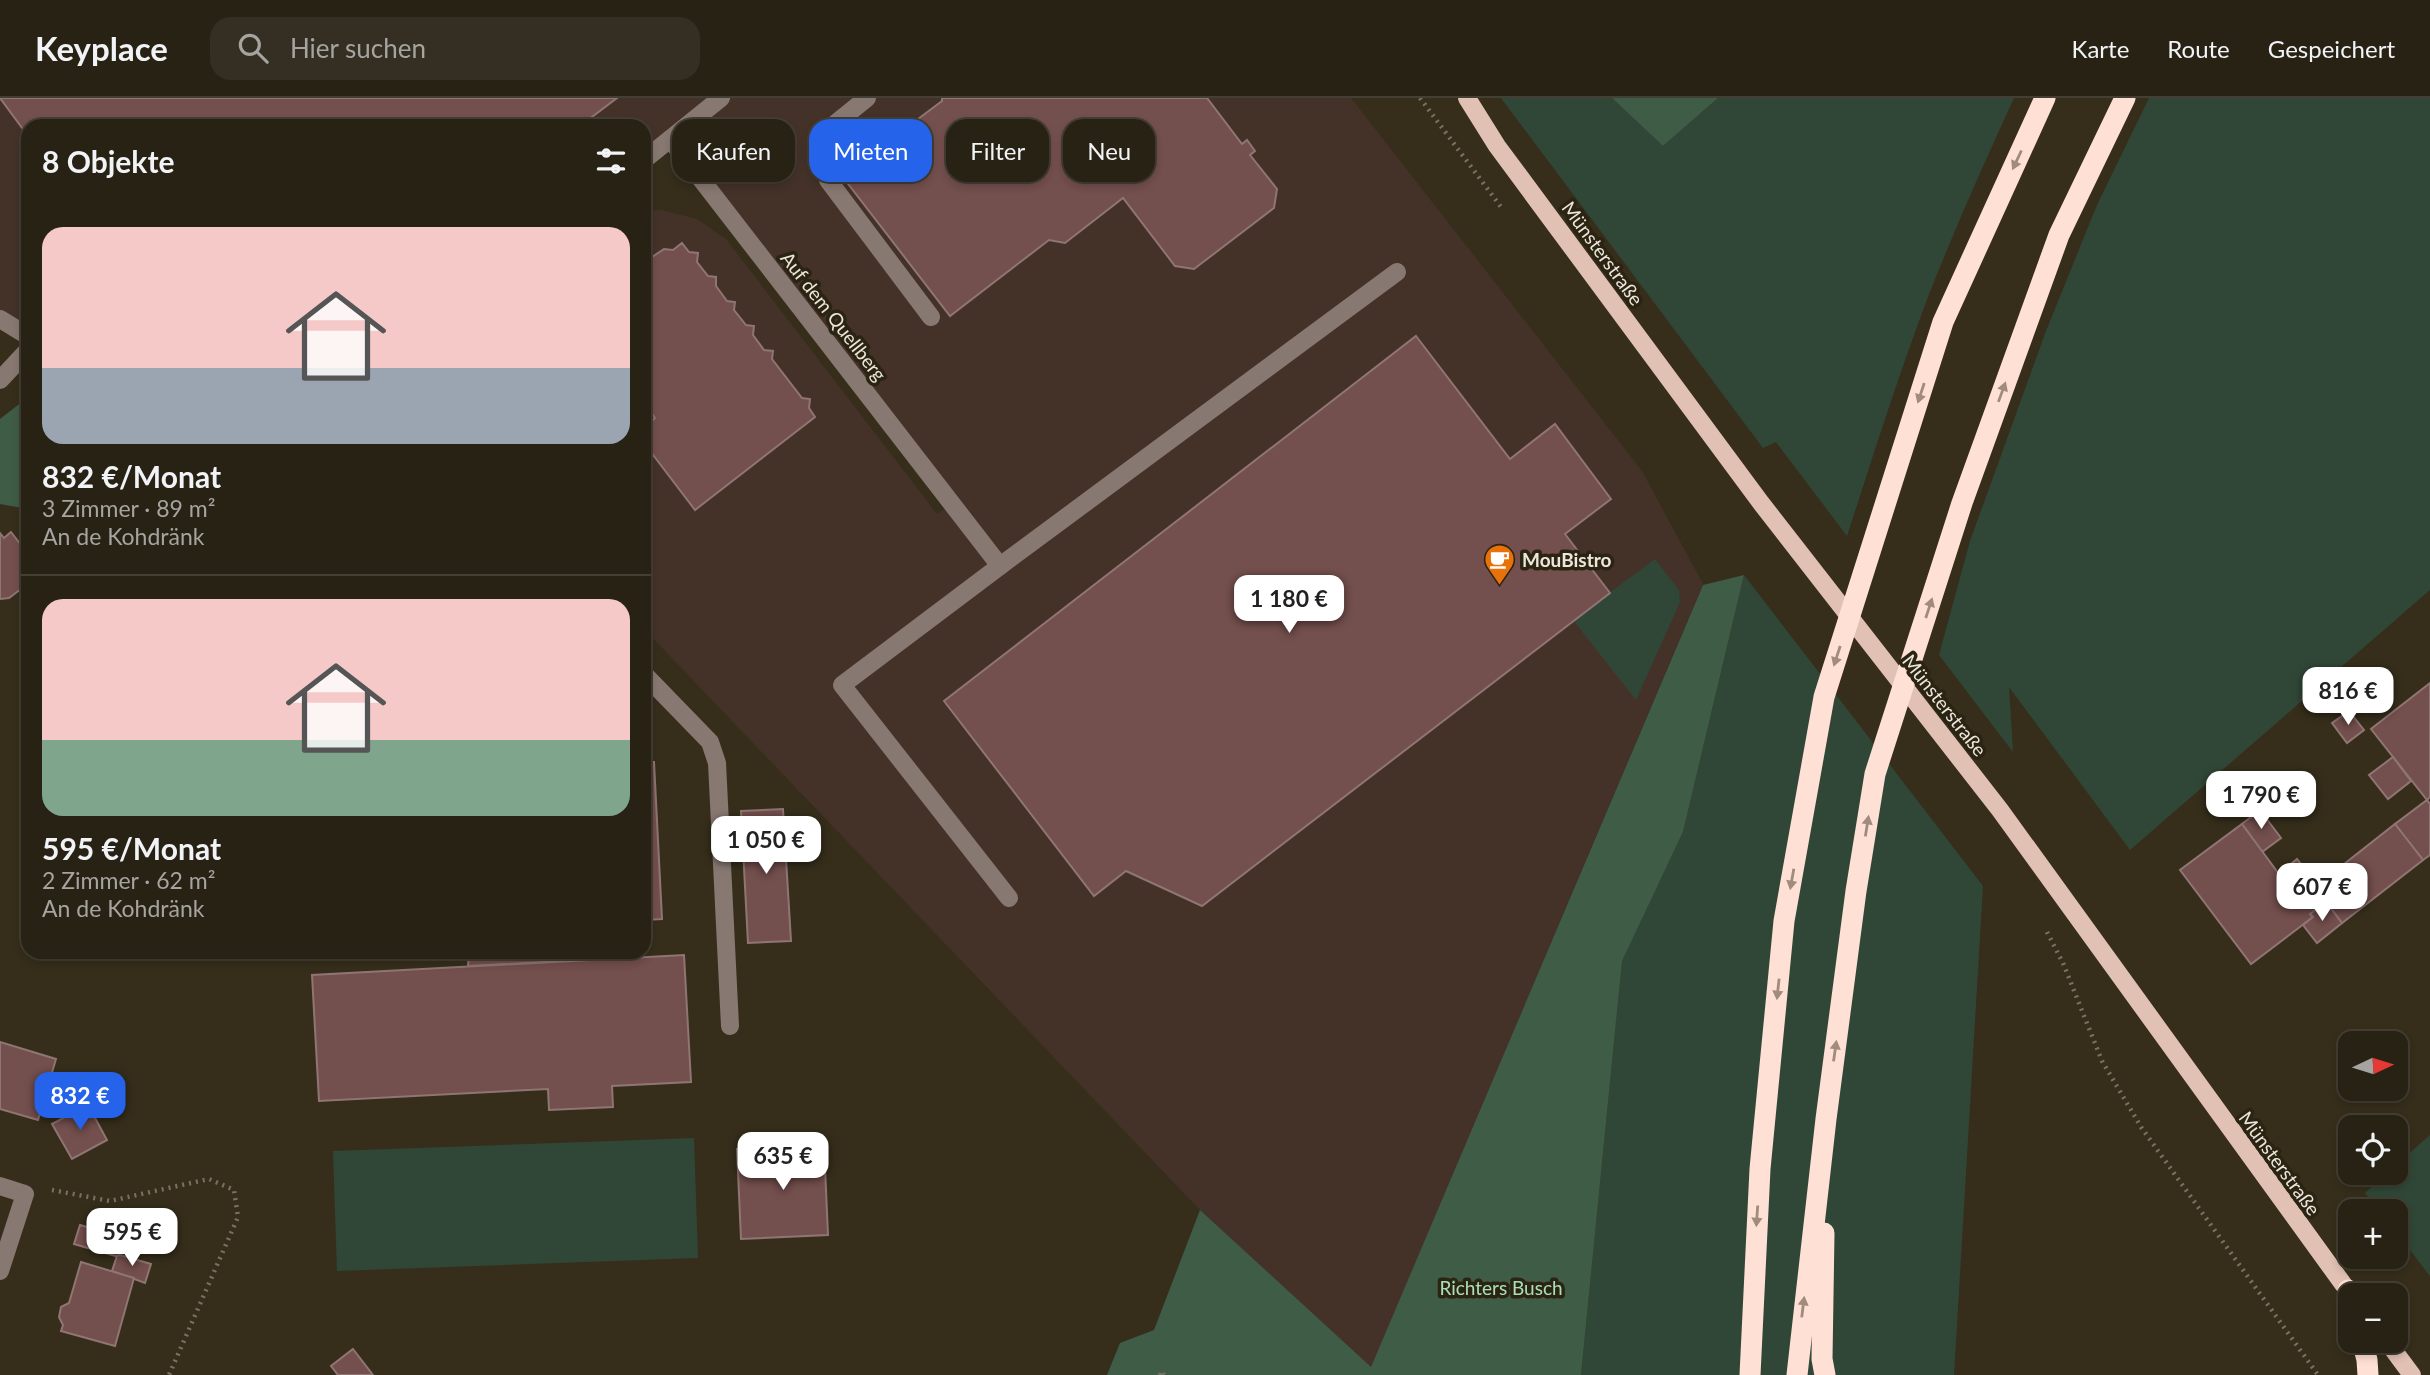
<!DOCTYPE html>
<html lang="de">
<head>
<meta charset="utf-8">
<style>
  :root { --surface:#282214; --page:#342f22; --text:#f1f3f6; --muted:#a5a4a0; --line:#443f34; --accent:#2563eb }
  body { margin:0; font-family:Lato,sans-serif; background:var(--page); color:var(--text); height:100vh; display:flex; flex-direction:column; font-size:26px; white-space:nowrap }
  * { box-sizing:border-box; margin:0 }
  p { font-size:23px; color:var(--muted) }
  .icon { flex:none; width:38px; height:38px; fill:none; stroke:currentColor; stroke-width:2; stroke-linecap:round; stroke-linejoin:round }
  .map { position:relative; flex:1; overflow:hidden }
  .panel { position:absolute; left:21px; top:21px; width:630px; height:840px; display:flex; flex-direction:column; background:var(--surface); border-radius:21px; box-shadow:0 4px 10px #0003,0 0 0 2px var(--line) }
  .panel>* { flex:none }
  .banner { position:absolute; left:672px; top:21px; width:665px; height:63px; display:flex; gap:14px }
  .needle { width:46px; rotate:86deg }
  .fabs { position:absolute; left:2338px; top:933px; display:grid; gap:14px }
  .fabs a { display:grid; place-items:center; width:70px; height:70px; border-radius:14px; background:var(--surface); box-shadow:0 4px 10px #0003,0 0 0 2px var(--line); font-size:35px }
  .price { position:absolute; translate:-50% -60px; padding:0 16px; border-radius:14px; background:#fff; color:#222; font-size:23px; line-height:46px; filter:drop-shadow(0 2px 4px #0008) }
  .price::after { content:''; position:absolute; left:50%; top:42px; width:21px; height:16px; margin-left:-10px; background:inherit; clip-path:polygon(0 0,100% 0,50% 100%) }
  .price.on { background:var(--accent); color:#fff }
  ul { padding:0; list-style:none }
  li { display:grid; align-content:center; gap:14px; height:371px; padding:0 21px }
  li+li { border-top:2px solid var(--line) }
  li span { display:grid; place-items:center; height:217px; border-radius:21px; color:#555 }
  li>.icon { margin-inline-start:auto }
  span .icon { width:126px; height:126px; fill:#fffc; stroke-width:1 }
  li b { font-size:30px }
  h2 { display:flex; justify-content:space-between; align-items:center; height:84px; padding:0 21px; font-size:30px }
  .pill { padding:0 24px; border-radius:21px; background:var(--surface); box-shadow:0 4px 10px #0003,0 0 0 2px var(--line); font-size:24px; line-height:63px }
  .pill.on { background:var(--accent); color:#fff }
  header { display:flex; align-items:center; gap:42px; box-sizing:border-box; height:98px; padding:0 35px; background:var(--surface); border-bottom:2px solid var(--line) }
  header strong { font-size:33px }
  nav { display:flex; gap:38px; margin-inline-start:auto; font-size:24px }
  .search { width:490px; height:63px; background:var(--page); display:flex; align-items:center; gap:18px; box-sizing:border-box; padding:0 24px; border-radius:21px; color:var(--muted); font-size:26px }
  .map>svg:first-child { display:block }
  .commercial { fill:#443229 }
  .green { fill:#304737 }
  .forest { fill:#3f5c47 }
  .building { fill:#734f4d; stroke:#8f7573; stroke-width:2 }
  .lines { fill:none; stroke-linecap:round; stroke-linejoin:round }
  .path { stroke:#797262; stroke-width:4.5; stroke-dasharray:2 5; stroke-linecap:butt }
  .minor { stroke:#887872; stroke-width:18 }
  .major { stroke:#e1c1b4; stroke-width:18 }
  .highway { stroke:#ffe0d4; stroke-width:21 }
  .oneway { fill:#a08b7d }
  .labels { text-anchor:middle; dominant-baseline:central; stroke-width:7; stroke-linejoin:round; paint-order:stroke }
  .street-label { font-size:19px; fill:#ece7dc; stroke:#2c2412 }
  .poi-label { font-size:19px; font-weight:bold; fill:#ece7dc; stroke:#2c2412; text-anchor:start }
  .park-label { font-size:19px; fill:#a9e0b8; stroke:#2c2412 }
</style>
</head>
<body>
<header>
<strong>Keyplace</strong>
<div class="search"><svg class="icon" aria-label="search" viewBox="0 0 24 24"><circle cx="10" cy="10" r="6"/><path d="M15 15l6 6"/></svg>Hier suchen</div>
<nav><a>Karte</a><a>Route</a><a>Gespeichert</a></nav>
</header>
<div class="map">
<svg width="2430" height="1277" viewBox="0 0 2430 1277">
  <rect width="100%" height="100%" fill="#362e1b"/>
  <!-- commercial -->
  <polygon class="commercial" points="0,0 1351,0 1642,373 1703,486 1371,1270 1200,1112 644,531 644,113 662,112 697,121 726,141 937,416 952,406 671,42 644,62 644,28 28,28 28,238 0,221"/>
  <!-- green -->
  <g class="green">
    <path d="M1501,0H1612L1663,48L1718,0H2014C1985,63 1957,126 1931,191C1900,272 1874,355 1847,438L1776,344L1763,350Z"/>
    <polygon points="2149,0 2430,0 2430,492 2130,752 2009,589 2013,654 1939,557 1970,443 2046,233 2097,107"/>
    <polygon points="1655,461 1679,492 1680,504 1636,602 1573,522"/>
    <polygon points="1744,477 1983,788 1954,1277 1581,1277 1622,862 1683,734"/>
    <polygon points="2430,1037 2430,1178 2396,1134 2396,1113 2379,1113 2365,1095 2388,1075 2396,1074 2396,1067"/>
    <polygon points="694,1040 698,1160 337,1173 333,1053"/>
  </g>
  <!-- forest -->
  <g class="forest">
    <polygon points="1612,0 1718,0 1663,48"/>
    <polygon points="28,303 28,411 0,406 0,321 18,307"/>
    <polygon points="1744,477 1683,734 1622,863 1581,1277 1107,1277 1120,1245 1154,1232 1200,1112 1371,1269 1703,487"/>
  </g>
  <!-- building -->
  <g class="building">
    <polygon points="0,0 617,0 580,28 28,28 28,38"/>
    <polygon points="942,0 1207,0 1242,46 1247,42 1255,53 1250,57 1277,91 1274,110 1194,171 1175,168 1123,100 1065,145 1049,142 950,218 842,78 942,3"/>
    <polygon points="682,145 689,154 698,155 697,164 708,178 716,179 716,188 727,203 735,204 734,212 746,227 754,228 753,237 764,252 773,253 772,261 802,300 810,301 809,310 815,319 695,412 644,345 644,329 655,320 644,305 644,167 652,168 652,159 664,151 673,152"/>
    <polygon points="1416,238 1510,361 1555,326 1611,401 1565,436 1610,495 1202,808 1126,773 1094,798 944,603"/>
    <polygon points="11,434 28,456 28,480 25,488 9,500 0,501 0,435 4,440"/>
    <polygon points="2430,585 2430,699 2427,702 2371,631"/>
    <polygon points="2349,613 2364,632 2347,645 2332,625"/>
    <polygon points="2393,659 2411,683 2388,701 2369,677"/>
    <polygon points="644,664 654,664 662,821 644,822"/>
    <polygon points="2427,702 2430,706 2430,757 2423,762 2395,726"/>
    <polygon points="783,711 791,843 748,845 741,713"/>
    <polygon points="2260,712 2281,740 2262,754 2242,726"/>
    <polygon points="2242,726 2279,776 2297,761 2317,787 2315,789 2326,804 2310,816 2313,819 2251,866 2180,772"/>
    <polygon points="2395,726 2423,762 2342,825 2315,789"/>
    <polygon points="2326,804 2342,825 2317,845 2303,827 2313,819 2310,816"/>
    <polygon points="469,854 565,854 566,863 468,868"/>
    <polygon points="684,857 691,984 612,988 613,1009 549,1012 548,991 319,1003 312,877"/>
    <polygon points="0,944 56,961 38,1022 0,1011"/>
    <polygon points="88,1007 107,1042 72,1061 52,1026"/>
    <polygon points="824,1047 828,1137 741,1141 737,1051"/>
    <polygon points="80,1127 125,1140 119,1159 74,1146"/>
    <polygon points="120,1157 151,1166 145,1185 112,1173 117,1158"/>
    <polygon points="81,1164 134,1180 115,1248 61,1233 63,1227 59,1219 61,1209 69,1205"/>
    <polygon points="353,1251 373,1277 338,1277 331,1268"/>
  </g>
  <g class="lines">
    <!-- path -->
    <g class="path">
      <polyline points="1420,0 1501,109"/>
      <polyline points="2047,834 2063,865 2102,963 2141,1029 2318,1277"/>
      <polyline points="52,1092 110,1103 209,1081 234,1092 238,1119 169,1277"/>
      <polyline points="1160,1277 1161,1273 1164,1277"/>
    </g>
    <!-- minor -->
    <g class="minor">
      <polyline points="867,0 825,34 828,82 931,219"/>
      <polyline points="670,41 1000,468 1397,174"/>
      <polyline points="644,62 721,0"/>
      <polyline points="0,221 28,238"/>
      <polyline points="0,282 28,252"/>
      <polyline points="1000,468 842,587 1009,800"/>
      <polyline points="644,576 710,644 717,665 730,928"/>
      <polyline points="0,1088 25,1096 0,1173"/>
    </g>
    <!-- major -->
    <g class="major">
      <polyline points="1467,0 1497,48 1761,405 2000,712 2351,1197"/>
      <polyline points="2386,1242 2412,1277"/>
    </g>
    <!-- highway -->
    <g class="highway">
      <polyline points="1824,1135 1822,1261 1825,1277"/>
      <polyline points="2348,1192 2350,1202"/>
      <polyline points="2362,1242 2367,1262 2368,1277"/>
      <polyline points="1750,1277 1760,1071 1784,823 1824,599 1943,224 2045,0"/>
      <polyline points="1797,1277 1826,1021 1856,793 1875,676 1962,405 2059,137 2125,0"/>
    </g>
  </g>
  <!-- one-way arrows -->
  <defs><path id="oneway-solid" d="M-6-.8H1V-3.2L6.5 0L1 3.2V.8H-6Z" transform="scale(1.75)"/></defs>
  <g class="oneway">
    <use href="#oneway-solid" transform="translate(2017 62) rotate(115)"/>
    <use href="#oneway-solid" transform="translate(2002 294) rotate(-70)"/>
    <use href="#oneway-solid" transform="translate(1921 295) rotate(108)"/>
    <use href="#oneway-solid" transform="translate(1929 510) rotate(-72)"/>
    <use href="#oneway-solid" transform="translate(1837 558) rotate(108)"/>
    <use href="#oneway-solid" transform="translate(1867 728) rotate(-81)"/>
    <use href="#oneway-solid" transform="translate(1792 781) rotate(100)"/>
    <use href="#oneway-solid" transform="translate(1778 891) rotate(96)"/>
    <use href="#oneway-solid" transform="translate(1835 953) rotate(-82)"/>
    <use href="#oneway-solid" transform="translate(1757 1118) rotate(94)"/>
    <use href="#oneway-solid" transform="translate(1803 1209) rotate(-83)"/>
  </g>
  <!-- icons -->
  <defs>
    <symbol id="cafe-pin" viewBox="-11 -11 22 30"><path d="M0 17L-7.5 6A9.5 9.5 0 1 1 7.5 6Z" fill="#e8710a" stroke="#2c2412"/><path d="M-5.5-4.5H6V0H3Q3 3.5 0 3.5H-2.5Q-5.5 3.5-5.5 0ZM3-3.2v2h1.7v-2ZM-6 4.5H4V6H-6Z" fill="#fff"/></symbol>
  </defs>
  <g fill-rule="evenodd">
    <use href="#cafe-pin" x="1482" y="444" width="35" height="47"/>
  </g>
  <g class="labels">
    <!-- street labels -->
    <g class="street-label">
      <text transform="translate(1603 155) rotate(54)">Münsterstraße</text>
      <text transform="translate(834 218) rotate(52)">Auf dem Quellberg</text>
      <text transform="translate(1945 607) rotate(52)">Münsterstraße</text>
      <text transform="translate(2280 1065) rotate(54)">Münsterstraße</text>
    </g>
    <!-- poi labels -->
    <g class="poi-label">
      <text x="1522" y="461">MouBistro</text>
    </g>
    <!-- park labels -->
    <g class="park-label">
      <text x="1501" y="1189">Richters Busch</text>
    </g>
  </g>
</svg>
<div class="fabs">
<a><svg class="needle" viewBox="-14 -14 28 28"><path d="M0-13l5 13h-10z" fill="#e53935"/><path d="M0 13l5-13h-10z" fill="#a5a4a0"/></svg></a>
<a><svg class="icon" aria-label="locate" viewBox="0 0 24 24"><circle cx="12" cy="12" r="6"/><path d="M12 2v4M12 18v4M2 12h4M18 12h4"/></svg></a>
<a>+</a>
<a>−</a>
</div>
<b class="price" style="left:1289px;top:537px">1 180 €</b>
<b class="price" style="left:2348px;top:629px">816 €</b>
<b class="price" style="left:2261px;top:733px">1 790 €</b>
<b class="price" style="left:766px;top:778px">1 050 €</b>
<b class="price" style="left:2322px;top:825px">607 €</b>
<b class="price on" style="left:80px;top:1034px">832 €</b>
<b class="price" style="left:783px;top:1094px">635 €</b>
<b class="price" style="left:132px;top:1170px">595 €</b>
<div class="banner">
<a class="pill">Kaufen</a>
<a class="pill on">Mieten</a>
<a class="pill">Filter</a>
<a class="pill">Neu</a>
</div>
<section class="panel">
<h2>8 Objekte<svg class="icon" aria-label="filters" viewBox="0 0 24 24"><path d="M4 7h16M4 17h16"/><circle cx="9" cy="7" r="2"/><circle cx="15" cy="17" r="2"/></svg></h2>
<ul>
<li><span style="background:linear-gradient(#f6c9c9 65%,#9aa5b1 0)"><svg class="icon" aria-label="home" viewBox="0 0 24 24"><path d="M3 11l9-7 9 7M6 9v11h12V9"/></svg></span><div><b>832 €/Monat</b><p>3 Zimmer · 89 m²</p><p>An de Kohdränk</p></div></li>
<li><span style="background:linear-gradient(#f6c9c9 65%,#7fa58c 0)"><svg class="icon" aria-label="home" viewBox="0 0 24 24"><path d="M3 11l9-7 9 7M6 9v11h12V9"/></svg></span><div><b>595 €/Monat</b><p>2 Zimmer · 62 m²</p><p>An de Kohdränk</p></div></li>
</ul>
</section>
</div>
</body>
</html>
